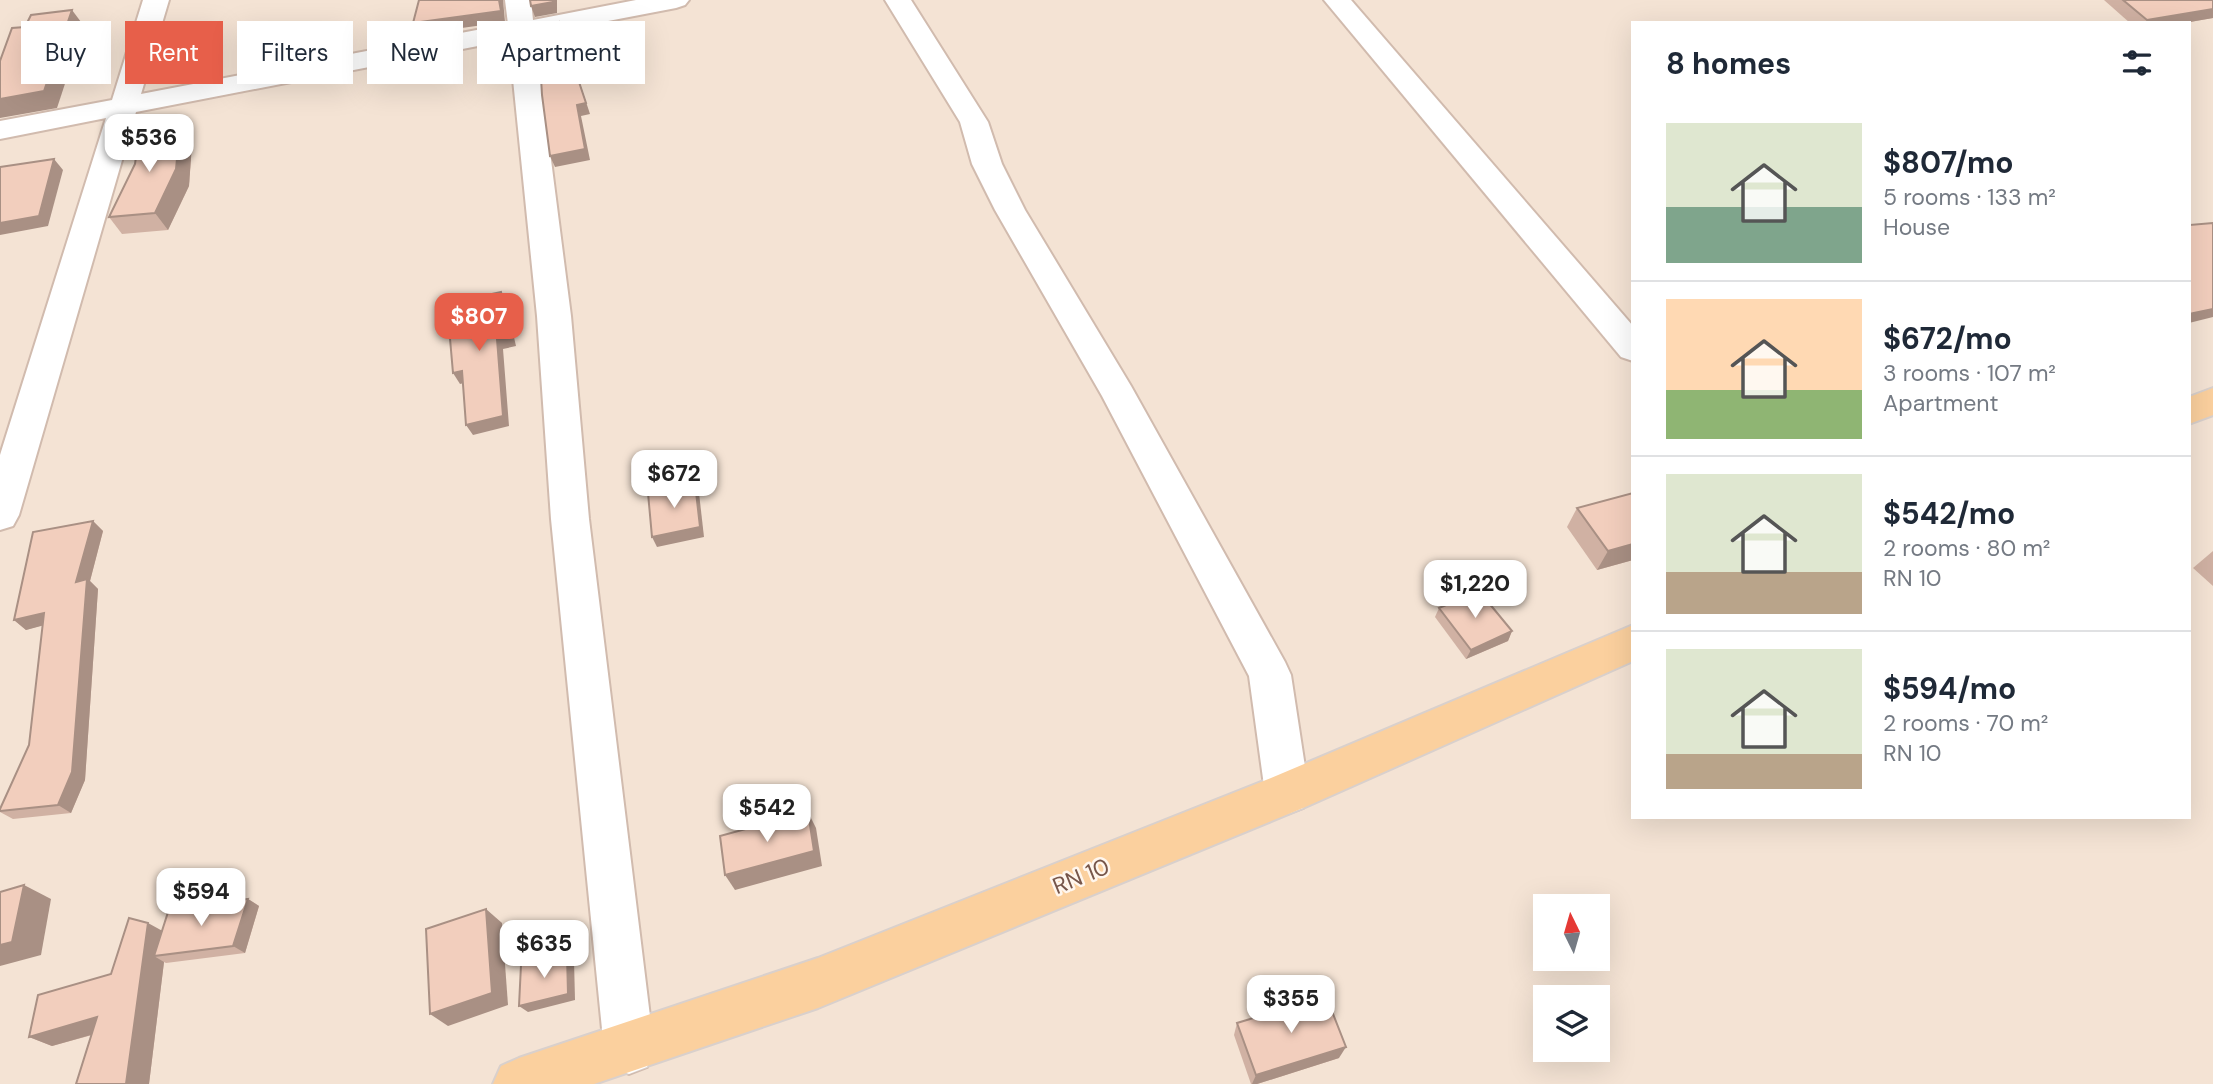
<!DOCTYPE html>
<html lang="en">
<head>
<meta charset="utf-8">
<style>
  :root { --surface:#fff; --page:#f6f6f7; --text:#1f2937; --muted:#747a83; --line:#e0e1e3; --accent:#e75f4a }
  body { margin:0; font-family:"DM Sans",sans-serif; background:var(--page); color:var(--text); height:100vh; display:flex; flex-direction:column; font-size:26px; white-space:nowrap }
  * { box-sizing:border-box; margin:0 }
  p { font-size:23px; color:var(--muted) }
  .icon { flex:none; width:38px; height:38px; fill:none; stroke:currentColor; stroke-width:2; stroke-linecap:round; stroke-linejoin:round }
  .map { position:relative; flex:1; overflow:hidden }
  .drawer { position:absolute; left:1631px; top:21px; width:560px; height:798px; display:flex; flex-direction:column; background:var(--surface); border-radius:0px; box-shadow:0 7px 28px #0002 }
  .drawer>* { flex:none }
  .banner { position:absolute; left:21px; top:21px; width:665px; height:63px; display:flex; gap:14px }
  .needle { width:46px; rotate:355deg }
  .controls { position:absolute; left:1533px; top:894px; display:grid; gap:14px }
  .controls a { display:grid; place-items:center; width:77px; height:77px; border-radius:0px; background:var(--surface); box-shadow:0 7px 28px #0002; font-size:35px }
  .price { position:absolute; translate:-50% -60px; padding:0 16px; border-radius:14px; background:#fff; color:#222; font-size:23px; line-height:46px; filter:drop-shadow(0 2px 4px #0008) }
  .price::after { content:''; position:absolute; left:50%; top:42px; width:21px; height:16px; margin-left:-10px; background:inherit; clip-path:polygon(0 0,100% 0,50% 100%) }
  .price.current { background:var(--accent); color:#fff }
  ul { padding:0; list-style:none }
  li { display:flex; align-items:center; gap:21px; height:175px; padding:0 35px }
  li+li { border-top:2px solid var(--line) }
  li span { display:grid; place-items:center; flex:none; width:196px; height:140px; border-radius:0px; color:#555 }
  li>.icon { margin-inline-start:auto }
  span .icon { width:84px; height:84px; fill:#fffc; stroke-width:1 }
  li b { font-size:30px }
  h2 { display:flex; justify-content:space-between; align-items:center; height:84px; padding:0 35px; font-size:30px }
  .pill { padding:0 24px; border-radius:0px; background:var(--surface); box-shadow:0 7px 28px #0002; font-size:24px; line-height:63px }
  .pill.current { background:var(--accent); color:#fff }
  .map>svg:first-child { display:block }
  .residential { fill:#f4e3d4; fill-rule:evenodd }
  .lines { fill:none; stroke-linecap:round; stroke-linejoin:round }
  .minor-casing { stroke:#d1bbae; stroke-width:4 }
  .major-casing { stroke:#d9d0cc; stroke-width:4 }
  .minor { fill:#fff; fill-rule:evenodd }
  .major { fill:#fbd09e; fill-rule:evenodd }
  .wall { fill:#d0b1a3 }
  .shaded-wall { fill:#a99084 }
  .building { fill:#f2cebd; stroke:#a99084; stroke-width:2 }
  .labels { text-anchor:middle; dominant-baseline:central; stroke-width:5; stroke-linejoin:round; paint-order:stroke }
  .near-street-label { font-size:23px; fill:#77564a; stroke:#fff6ed }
</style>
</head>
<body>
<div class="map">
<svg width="2213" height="1084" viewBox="0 0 2213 1084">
  <rect width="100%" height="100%" fill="#fdf2e6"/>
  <!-- residential -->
  <path class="residential" d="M0,0H2213V1084H0ZM1633,23H2189V817H1633ZM1545,906H1598V959H1545ZM1545,998H1598V1050H1545Z"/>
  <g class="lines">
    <defs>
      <g id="minor">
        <polygon points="143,0 169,0 141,94 508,24 505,0 531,0 533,20 636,0 689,0 685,5 676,8 535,35 571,316 589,519 654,1049 647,1067 629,1074 611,1067 604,1049 551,519 537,316 509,40 136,112 19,515 13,526 0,530 0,455 106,118 0,139 0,121 112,100"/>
        <polygon points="885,0 911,0 988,122 1002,164 1025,210 1131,386 1285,662 1291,675 1309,793 1303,808 1287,814 1271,808 1265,793 1249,676 1102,396 995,210 972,164 960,122"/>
        <polygon points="1324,0 1351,0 1633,326 1633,361 1621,357"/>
      </g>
      <g id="major">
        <polygon points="2213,388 2213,415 2189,424 2189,397"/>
        <polygon points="1633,625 1633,661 1303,808 818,1008 594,1084 493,1084 501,1066 519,1058 818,958 1271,778"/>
      </g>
    </defs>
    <!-- minor casing -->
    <use href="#minor" class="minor-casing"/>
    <!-- major casing -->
    <use href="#major" class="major-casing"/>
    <!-- minor -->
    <use href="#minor" class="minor"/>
    <!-- major -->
    <use href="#major" class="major"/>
  </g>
  <!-- wall -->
  <g class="wall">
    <polygon points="2104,0 2213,0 2213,18 2184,23 2130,23"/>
    <polygon points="192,144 189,186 168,230 122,234 109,217"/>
    <polygon points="1633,493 1633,560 1597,570 1567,527 1577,508"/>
    <polygon points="93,521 103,531 90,581 98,589 85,780 71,813 13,819 0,812 0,809 29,745 43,625 26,630 14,620"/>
    <polygon points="2213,551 2213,586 2193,568"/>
    <polygon points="1439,608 1512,631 1508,641 1466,659 1435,617"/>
    <polygon points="248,899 259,906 245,953 166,963 164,962 149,1084 76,1084 92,1035 52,1046 29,1037 111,974 162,930"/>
    <polygon points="1237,1023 1339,1058 1257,1084 1251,1084 1234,1035"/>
  </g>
  <!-- shaded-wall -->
  <g class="shaded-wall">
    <polygon points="499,0 503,0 505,22 418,34 413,23"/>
    <polygon points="553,0 557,0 557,13 535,17 531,6"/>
    <polygon points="2213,9 2213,18 2184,23 2145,23 2147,20"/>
    <polygon points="72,10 84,26 57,108 0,118 0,99"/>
    <polygon points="563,32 590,114 581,116 590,160 555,167 550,156"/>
    <polygon points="180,127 192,144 189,186 168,230 155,213"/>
    <polygon points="54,159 63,170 48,226 0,235 0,223"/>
    <polygon points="501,292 506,303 516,346 503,349 509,426 473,435 466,425 497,339"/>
    <polygon points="2213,309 2213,317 2189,323 2189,314"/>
    <polygon points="462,371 468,382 460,384 453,373"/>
    <polygon points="695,483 699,493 704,537 657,547 652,537"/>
    <polygon points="93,521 103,531 90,581 98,589 85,780 71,813 58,805 76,582"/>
    <polygon points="1633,544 1633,560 1597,570 1608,551"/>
    <polygon points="44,613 56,622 26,630 14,620"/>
    <polygon points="1512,631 1508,641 1466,659 1471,650"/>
    <polygon points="808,812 816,828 822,866 735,890 725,875"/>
    <polygon points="24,885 51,899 41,955 0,966 0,945"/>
    <polygon points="248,899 259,906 245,953 233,946"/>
    <polygon points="486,909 502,923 508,1005 448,1026 430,1014"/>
    <polygon points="148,923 168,934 154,956 164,962 149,1084 126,1084"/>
    <polygon points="567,954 574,960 575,1000 528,1012 519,1006"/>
    <polygon points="97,1017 119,1027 52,1046 29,1037"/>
    <polygon points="1346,1047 1339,1058 1257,1084 1252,1084 1256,1075"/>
  </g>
  <!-- building -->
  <g class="building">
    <polygon points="419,0 499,0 501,11 413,23"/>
    <polygon points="530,0 553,0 553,2 531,6"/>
    <polygon points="2123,0 2213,0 2213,9 2147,20"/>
    <polygon points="72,10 44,91 0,99 0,61 12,28 25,27 31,15"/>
    <polygon points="559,22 586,103 577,105 585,149 550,156 542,95 538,26"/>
    <polygon points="180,127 176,169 155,213 109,217 135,164 139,136"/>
    <polygon points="54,159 39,216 0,223 0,167"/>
    <polygon points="2189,223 2190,225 2213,223 2213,309 2189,314"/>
    <polygon points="501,292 510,335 497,339 503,416 466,425 462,371 453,373 447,304"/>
    <polygon points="695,483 700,527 652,537 648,493"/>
    <polygon points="1633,493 1633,544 1608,551 1577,508"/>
    <polygon points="93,521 76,582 87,579 72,772 58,805 0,811 0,809 29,745 44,613 14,620 33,532"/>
    <polygon points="1479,591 1512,631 1471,650 1439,608"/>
    <polygon points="808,812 814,851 725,875 720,836"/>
    <polygon points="24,885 12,942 0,945 0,892"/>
    <polygon points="248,899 233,946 154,956 169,909"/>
    <polygon points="486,909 492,993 430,1014 426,929"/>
    <polygon points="129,918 148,923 126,1084 76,1084 97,1017 29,1037 38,995 111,974"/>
    <polygon points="567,954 568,994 519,1006 521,965"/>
    <polygon points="1326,996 1346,1047 1256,1075 1237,1023"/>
  </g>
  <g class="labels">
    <!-- near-street labels -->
    <g class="near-street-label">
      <text transform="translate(1081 876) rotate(-22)">RN 10</text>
    </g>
  </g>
</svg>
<div class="controls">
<a><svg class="needle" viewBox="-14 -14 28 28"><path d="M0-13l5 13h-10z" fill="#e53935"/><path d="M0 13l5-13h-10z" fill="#747a83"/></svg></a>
<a><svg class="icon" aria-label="layers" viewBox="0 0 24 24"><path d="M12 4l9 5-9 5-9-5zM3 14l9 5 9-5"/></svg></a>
</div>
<b class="price" style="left:149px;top:174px">$536</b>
<b class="price current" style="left:479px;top:353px">$807</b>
<b class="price" style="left:674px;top:510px">$672</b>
<b class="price" style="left:1475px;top:620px">$1,220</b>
<b class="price" style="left:767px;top:844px">$542</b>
<b class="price" style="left:201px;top:928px">$594</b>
<b class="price" style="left:544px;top:980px">$635</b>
<b class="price" style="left:1291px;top:1035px">$355</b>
<div class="banner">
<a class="pill">Buy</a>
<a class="pill current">Rent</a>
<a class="pill">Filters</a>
<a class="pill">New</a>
<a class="pill">Apartment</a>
</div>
<section class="drawer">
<h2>8 homes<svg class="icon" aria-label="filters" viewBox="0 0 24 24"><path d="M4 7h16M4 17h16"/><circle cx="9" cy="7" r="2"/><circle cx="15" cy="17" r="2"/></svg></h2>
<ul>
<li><span style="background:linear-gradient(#dfe7d0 60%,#7fa58c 0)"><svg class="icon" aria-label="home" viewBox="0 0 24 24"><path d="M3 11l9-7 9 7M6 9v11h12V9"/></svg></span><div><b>$807/mo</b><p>5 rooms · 133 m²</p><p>House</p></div></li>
<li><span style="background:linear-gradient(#ffd9b3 65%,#8fb573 0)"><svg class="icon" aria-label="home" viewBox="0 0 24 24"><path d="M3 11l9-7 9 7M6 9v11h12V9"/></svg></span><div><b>$672/mo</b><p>3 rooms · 107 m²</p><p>Apartment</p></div></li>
<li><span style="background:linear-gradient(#dfe7d0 70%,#b9a48a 0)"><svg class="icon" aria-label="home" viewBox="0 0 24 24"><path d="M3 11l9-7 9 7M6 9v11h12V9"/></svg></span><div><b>$542/mo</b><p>2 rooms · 80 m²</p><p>RN 10</p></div></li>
<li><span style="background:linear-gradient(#dfe7d0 75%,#b9a48a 0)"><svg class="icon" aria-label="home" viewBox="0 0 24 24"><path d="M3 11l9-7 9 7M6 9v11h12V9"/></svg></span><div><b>$594/mo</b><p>2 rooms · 70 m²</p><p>RN 10</p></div></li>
</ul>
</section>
</div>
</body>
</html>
